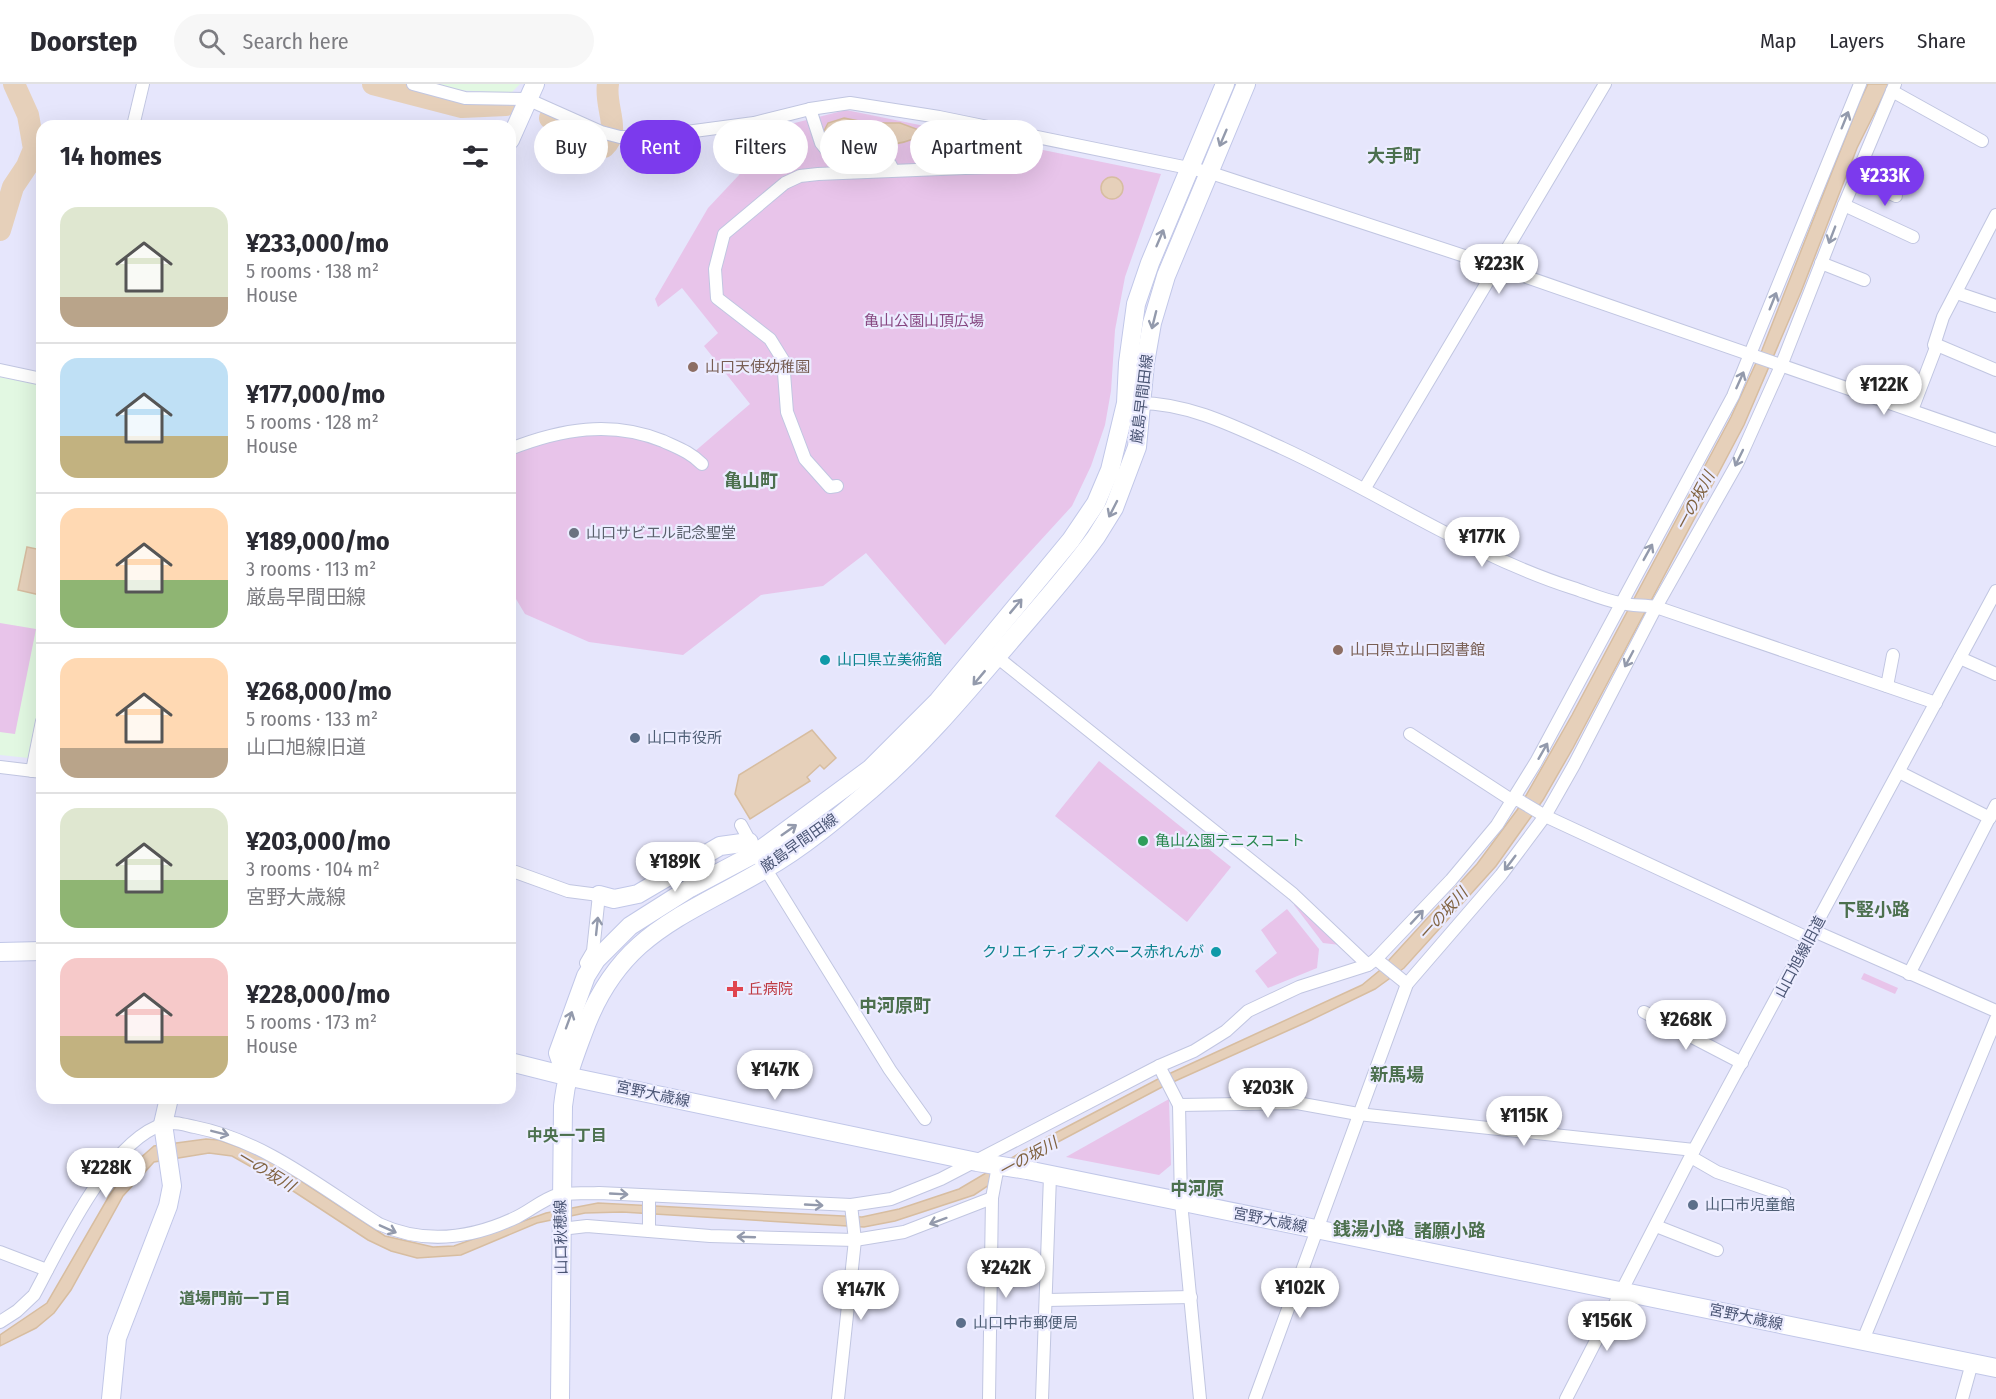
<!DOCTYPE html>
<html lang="en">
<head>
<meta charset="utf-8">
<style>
  :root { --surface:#fff; --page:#f7f7f7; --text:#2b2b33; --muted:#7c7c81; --line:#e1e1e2; --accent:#7c3aed }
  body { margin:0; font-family:"Fira Sans Condensed","Noto Sans JP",sans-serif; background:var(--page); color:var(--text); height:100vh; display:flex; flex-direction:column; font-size:22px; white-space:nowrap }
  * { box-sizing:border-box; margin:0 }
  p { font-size:20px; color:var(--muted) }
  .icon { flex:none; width:33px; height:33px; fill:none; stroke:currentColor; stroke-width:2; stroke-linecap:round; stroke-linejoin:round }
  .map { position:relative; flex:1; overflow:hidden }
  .details { position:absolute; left:36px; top:36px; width:480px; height:984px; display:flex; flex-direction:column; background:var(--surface); border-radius:18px; box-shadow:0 6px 24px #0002 }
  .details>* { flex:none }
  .top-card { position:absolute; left:534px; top:36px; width:570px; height:54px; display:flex; gap:12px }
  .price { position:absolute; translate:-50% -51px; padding:0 14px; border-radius:21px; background:#fff; color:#222; font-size:20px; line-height:39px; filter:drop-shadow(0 2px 3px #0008) }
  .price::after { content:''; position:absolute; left:50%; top:36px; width:18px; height:14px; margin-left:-9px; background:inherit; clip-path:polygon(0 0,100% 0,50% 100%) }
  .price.current { background:var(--accent); color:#fff }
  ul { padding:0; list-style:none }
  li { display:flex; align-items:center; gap:18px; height:150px; padding:0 24px }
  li+li { border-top:2px solid var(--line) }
  li span { display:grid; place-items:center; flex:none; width:168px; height:120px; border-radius:18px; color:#555 }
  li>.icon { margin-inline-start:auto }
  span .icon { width:72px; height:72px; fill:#fffc; stroke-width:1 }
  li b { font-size:26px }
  h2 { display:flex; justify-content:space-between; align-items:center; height:72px; padding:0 24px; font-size:26px }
  .tag { padding:0 21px; border-radius:27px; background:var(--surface); box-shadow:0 6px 24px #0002; font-size:21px; line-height:54px }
  .tag.current { background:var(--accent); color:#fff }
  header { display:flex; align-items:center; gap:36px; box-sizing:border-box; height:84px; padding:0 30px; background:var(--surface); border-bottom:2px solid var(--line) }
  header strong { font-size:28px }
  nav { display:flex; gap:33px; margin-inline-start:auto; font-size:21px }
  .search { width:420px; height:54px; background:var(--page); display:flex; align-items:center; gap:15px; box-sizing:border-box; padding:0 21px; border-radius:33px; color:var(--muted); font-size:22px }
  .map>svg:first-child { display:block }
  .education { fill:#e2f8e2 }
  .green { fill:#e8c4ea }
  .water { fill:#e6d0ba; stroke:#d7bda0; stroke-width:1.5 }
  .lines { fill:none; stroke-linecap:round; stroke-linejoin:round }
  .river { stroke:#e6d0ba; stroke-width:22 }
  .street-casing { stroke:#c1c6e1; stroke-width:14 }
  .secondary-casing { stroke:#c1c7e8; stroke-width:20 }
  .street { stroke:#fff; stroke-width:12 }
  .secondary { stroke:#fff; stroke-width:18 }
  .oneway { stroke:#939aac }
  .education-dot { fill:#8d6e63; stroke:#ececff; stroke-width:2 }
  .worship-dot { fill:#6b7280; stroke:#ececff; stroke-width:2 }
  .culture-dot { fill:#0f9aa8; stroke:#ececff; stroke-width:2 }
  .service-dot { fill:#5c6f8a; stroke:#ececff; stroke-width:2 }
  .leisure-dot { fill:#2e9e5b; stroke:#ececff; stroke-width:2 }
  .health-dot { fill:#e0444e; stroke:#ececff; stroke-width:2 }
  .labels { text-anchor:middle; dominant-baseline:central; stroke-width:4.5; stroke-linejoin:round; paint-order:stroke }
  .park-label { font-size:15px; fill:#874882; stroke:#ececff }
  .education-label { font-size:15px; fill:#785e54; stroke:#ececff; text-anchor:start }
  .street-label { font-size:15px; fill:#4b5675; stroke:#ececff }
  .worship-label { font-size:15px; fill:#5b616d; stroke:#ececff; text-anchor:start }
  .culture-label { font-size:15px; fill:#0d838f; stroke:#ececff; text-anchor:start }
  .service-label { font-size:15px; fill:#4e5e75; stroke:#ececff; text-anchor:start }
  .leisure-label { font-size:15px; fill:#27864d; stroke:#ececff; text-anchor:start }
  .health-label { font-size:15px; fill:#be3a42; stroke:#ececff; text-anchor:start }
  .water-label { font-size:16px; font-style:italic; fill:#816341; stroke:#ececff }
  .neighbourhood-label { font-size:16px; font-weight:bold; fill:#4c704e; stroke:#ececff }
  .quarter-label { font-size:18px; font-weight:bold; fill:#4c704e; stroke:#ececff }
</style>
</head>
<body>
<header>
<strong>Doorstep</strong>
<div class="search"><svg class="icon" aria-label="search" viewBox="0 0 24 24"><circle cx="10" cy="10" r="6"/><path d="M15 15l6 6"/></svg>Search here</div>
<nav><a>Map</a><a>Layers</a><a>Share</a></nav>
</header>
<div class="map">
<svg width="1996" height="1315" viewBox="0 0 1996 1315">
  <rect width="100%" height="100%" fill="#e6e6fc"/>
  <!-- education -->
  <g class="education">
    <polygon points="433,0 520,0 511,9 455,6"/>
    <polygon points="0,293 42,300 42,609 29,674 0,671"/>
  </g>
  <!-- green -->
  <g class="green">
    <polygon points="846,26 1161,90 1125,193 1115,246 1111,307 1105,341 1091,382 1072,422 945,561 866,469 823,502 761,511 683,571 589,558 525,530 510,505 510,365 545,351 625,345 693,369 750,320 704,262 718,249 682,204 658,223 655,215 708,124 739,91 763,47"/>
    <polygon points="0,539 36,545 15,650 0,648"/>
    <polygon points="1099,677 1231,783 1187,838 1055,732"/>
    <polygon points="1295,816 1340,861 1323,859 1294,821"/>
    <polygon points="1287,825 1319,865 1317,884 1268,904 1255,887 1277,869 1261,846"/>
    <polygon points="1864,889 1898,904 1895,910 1861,895"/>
    <polygon points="1169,1015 1171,1081 1159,1091 1066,1073"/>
  </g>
  <!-- water -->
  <g class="water">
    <polygon points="1868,0 1889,0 1857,64 1801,208 1744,341 1573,664 1543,716 1496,782 1404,884 1375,905 1307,938 1164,1002 1039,1068 974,1111 895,1137 864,1143 622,1128 585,1129 537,1139 461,1171 417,1174 391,1167 368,1156 290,1105 232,1072 209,1069 154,1078 123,1112 71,1206 54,1229 36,1244 0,1262 0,1251 47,1219 109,1112 129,1084 154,1062 206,1055 219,1056 263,1072 385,1152 433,1163 454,1162 546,1129 598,1119 862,1133 899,1125 959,1105 1040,1057 1160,994 1362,901 1379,887 1477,780 1520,722 1572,631 1731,333 1762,266 1859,19"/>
    <path d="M844,34L869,39H900L919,46V52C882,72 862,47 827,54L823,49L828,39Z"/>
    <circle cx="1112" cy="104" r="11"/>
    <polygon points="27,463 42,466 40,511 18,506"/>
    <polygon points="812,646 836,674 824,685 820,681 807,693 810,697 750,735 735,710 739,691"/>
  </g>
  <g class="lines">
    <!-- river -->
    <g class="river">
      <polyline points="373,0 462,23 506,21"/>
      <path d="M550,34L604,63C622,47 604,23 608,0"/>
      <polyline points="0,146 13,103 27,82 34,65 28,31 14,0"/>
    </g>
    <defs>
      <g id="street">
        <polyline points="413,0 465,14 527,15 601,48 620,53 649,53 754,39 810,25 850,19 939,33 1208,88 1498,183 1996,356"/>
        <polyline points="1892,7 1982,57"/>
        <polyline points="810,25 821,59 829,69 873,75 890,80 893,86"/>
        <polyline points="133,42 143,0"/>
        <polyline points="1855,93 1896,112"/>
        <polyline points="1844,121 1913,153"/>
        <polyline points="1821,179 1864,196"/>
        <polyline points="1957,209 1996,222"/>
        <polyline points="1937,261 1934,261 1943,233 1996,131"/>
        <polyline points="0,286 42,295"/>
        <path d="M1136,319C1187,318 1236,343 1282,364C1380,409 1470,471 1573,504C1588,509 1604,516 1620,519C1632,522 1644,521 1656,523L1936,619"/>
        <polyline points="1912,326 1937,261 1996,286"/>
        <path d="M510,365C561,345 611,336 663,357C678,364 690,368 702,380"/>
        <polyline points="837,402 830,403 805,375 787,328 783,276 770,255 717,214 715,185 724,150 785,99 800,92 818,90 990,83 1012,79 1018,73 1024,52"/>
        <polyline points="1365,404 1605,0"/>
        <polyline points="997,573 1293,810 1368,881"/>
        <polyline points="1960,574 1996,590"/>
        <polyline points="1887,602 1893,571"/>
        <polyline points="1410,650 1513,717"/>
        <polyline points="0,683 42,688"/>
        <polyline points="32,687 42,637"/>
        <polyline points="1899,688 1990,734"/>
        <polyline points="1515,714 1545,732 1810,855"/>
        <polyline points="741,741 760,776 890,986 925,1035"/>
        <polyline points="510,786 568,807 599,811 593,867 586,879"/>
        <polyline points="1814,847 1996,927"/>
        <polyline points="1376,875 1407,900"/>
        <polyline points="1909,890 1996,721"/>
        <polyline points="1644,928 1742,979"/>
        <polyline points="1159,982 1179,1021 1181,1118 1200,1315"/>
        <polyline points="1179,1021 1297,1019 1358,1030 1694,1066"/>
        <polyline points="1691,1073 1717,1088 1784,1111"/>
        <polyline points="1656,1142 1717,1166"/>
        <polyline points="561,1145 587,1142 710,1152 855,1156 904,1148 992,1114"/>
        <polyline points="649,1147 649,1112"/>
        <polyline points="0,1168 47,1186"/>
        <polyline points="1047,1216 1191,1213"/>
        <path d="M0,1238L17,1227L34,1211C60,1163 109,1056 164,1040C174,1037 185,1041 195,1043C265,1057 320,1103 379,1140C425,1161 471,1155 517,1133C531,1126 542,1116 557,1111C570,1108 586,1110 599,1109L851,1121L891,1115L941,1095L1159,982L1194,967L1226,947L1248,927L1299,903L1368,881L1376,875L1451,796L1497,741L1536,678L1733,312L1860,0"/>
        <polyline points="1863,1256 1996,935"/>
        <polyline points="838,1315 855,1156 851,1121"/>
        <polyline points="989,1315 992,1114 998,1082"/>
        <polyline points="1042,1315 1050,1092"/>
        <polyline points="1255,1315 1407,900 1501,791 1545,732 1574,681 1656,523 1738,378 1781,282 1844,121 1895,0"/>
        <polyline points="1566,1315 1694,1066 1996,507"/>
        <polyline points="1962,1315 1972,1279"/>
      </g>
      <g id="secondary">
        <polyline points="510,56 535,0"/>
        <polyline points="599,811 614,815 638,810 720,762 749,758"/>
        <polyline points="0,868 42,867"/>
        <polyline points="510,978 566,992 977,1078 1027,1086 1996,1284"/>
        <polyline points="566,992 558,969 586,892 596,876 630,842 690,804 756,769 870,685 938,617 1071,456 1096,419 1110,386 1126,319 1128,279 1136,220 1150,179 1225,0"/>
        <polyline points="111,1315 117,1254 168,1122 172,1102 163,1040 169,1014"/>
        <path d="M560,1315L563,1022C566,993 573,976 583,949C619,849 682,834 765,785C804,763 840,732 874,703C921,662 960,616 1001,568C1033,530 1067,493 1096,453L1114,424L1137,363L1145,279L1152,239L1166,192L1246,0"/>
      </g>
    </defs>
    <!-- street casing -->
    <use href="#street" class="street-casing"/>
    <!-- secondary casing -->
    <use href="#secondary" class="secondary-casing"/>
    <!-- street -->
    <use href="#street" class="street"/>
    <!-- secondary -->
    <use href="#secondary" class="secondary"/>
  </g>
  <!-- one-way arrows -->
  <defs><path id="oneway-shaft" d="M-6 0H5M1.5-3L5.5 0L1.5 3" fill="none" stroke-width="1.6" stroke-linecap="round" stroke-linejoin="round" transform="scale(1.5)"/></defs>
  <g class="oneway">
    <use href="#oneway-shaft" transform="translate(1845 36) rotate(-68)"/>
    <use href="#oneway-shaft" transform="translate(1223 54) rotate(113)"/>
    <use href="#oneway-shaft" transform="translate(1832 151) rotate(111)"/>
    <use href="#oneway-shaft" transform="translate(1160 154) rotate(-67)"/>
    <use href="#oneway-shaft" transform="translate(1773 217) rotate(-68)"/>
    <use href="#oneway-shaft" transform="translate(1154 236) rotate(104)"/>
    <use href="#oneway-shaft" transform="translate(1740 296) rotate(-66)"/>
    <use href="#oneway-shaft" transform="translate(1739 374) rotate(116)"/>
    <use href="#oneway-shaft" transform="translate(1113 425) rotate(117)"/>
    <use href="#oneway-shaft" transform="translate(1648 468) rotate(-61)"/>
    <use href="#oneway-shaft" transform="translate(1016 522) rotate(-50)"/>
    <use href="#oneway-shaft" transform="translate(1629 575) rotate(118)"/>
    <use href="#oneway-shaft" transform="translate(979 594) rotate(130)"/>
    <use href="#oneway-shaft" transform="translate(1543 667) rotate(-60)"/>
    <use href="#oneway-shaft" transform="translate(789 746) rotate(-35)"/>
    <use href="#oneway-shaft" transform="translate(1510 779) rotate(127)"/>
    <use href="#oneway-shaft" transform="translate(1417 833) rotate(-47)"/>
    <use href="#oneway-shaft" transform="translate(597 842) rotate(-84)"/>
    <use href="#oneway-shaft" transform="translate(569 936) rotate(-70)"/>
    <use href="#oneway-shaft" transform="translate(220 1049) rotate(14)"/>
    <use href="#oneway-shaft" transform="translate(619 1110) rotate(3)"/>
    <use href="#oneway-shaft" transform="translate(814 1121) rotate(3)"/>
    <use href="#oneway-shaft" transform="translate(938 1137) rotate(160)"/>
    <use href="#oneway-shaft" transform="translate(388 1145) rotate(24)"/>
    <use href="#oneway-shaft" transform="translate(746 1153) rotate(-178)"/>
  </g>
  <!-- markers -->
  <g class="education-dot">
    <circle cx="693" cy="283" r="6"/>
    <circle cx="1338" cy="566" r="6"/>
  </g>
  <circle class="worship-dot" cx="574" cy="449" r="6"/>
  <g class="culture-dot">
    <circle cx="825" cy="576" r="6"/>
    <circle cx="1216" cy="868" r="6"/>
  </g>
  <g class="service-dot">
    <circle cx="635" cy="654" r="6"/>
    <circle cx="1693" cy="1121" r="6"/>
    <circle cx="961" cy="1239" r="6"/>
  </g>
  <circle class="leisure-dot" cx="1143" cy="757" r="6"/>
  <path class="health-dot" d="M732 896h6v6h6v6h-6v6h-6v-6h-6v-6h6z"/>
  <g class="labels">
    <!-- park labels -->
    <g class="park-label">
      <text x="924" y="237">亀山公園山頂広場</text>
    </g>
    <!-- education labels -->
    <g class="education-label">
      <text x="705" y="283">山口天使幼稚園</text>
      <text x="1350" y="566">山口県立山口図書館</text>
    </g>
    <!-- street labels -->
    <g class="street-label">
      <text transform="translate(1142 315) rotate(-83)">厳島早間田線</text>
      <text transform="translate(799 759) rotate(-35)">厳島早間田線</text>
      <text transform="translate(1800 873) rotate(-62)">山口旭線旧道</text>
      <text transform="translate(653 1010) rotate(12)">宮野大歳線</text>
      <text transform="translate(1270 1136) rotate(11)">宮野大歳線</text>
      <text transform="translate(561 1153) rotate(-91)">山口秋穂線</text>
      <text transform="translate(1746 1233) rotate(12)">宮野大歳線</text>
    </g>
    <!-- worship labels -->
    <g class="worship-label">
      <text x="586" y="449">山口サビエル記念聖堂</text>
    </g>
    <!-- culture labels -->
    <g class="culture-label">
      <text x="837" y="576">山口県立美術館</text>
      <text x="1204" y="868" text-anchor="end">クリエイティブスペース赤れんが</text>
    </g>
    <!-- service labels -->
    <g class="service-label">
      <text x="647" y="654">山口市役所</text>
      <text x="1705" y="1121">山口市児童館</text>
      <text x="973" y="1239">山口中市郵便局</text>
    </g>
    <!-- leisure labels -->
    <g class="leisure-label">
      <text x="1155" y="757">亀山公園テニスコート</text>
    </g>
    <!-- health labels -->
    <g class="health-label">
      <text x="748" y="905">丘病院</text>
    </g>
    <!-- water labels -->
    <g class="water-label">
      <text transform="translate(1695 417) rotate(-62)">一の坂川</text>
      <text transform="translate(1443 830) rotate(-48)">一の坂川</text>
      <text transform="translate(1028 1073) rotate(-29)">一の坂川</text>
      <text transform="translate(266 1087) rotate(31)">一の坂川</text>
    </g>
    <!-- neighbourhood labels -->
    <g class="neighbourhood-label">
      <text x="567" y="1051">中央一丁目</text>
      <text x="235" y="1214">道場門前一丁目</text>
    </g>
    <!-- quarter labels -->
    <g class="quarter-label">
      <text x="1394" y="72">大手町</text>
      <text x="751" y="397">亀山町</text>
      <text x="1874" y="826">下竪小路</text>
      <text x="895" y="922">中河原町</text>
      <text x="1397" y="991">新馬場</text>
      <text x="1197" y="1105">中河原</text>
      <text x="1369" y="1145">銭湯小路</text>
      <text x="1450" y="1147">諸願小路</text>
    </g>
  </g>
</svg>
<b class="price current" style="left:1885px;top:123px">¥233K</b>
<b class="price" style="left:1499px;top:211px">¥223K</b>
<b class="price" style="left:1884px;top:332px">¥122K</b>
<b class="price" style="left:1482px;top:484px">¥177K</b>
<b class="price" style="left:675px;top:809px">¥189K</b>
<b class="price" style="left:1686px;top:967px">¥268K</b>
<b class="price" style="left:775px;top:1017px">¥147K</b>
<b class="price" style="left:1268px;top:1035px">¥203K</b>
<b class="price" style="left:1524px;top:1063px">¥115K</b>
<b class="price" style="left:106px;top:1115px">¥228K</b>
<b class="price" style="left:1006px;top:1215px">¥242K</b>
<b class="price" style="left:1300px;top:1235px">¥102K</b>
<b class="price" style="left:861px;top:1237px">¥147K</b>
<b class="price" style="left:1607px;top:1268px">¥156K</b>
<div class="top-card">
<a class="tag">Buy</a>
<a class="tag current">Rent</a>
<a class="tag">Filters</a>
<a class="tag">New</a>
<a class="tag">Apartment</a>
</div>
<section class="details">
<h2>14 homes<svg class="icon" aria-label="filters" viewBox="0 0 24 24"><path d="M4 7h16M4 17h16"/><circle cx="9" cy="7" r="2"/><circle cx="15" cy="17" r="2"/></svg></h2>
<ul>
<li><span style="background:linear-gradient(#dfe7d0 75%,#b9a48a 0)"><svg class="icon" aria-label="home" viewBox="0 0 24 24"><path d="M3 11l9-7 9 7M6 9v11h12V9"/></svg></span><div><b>¥233,000/mo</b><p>5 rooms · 138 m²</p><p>House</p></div></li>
<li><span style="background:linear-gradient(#bfe0f5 65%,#c2b280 0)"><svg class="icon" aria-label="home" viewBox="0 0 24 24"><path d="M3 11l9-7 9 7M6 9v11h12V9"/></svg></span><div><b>¥177,000/mo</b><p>5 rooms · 128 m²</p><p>House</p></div></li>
<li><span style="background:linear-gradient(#ffd9b3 60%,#8fb573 0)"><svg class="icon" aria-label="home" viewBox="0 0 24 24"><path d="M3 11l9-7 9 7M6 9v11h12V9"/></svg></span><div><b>¥189,000/mo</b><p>3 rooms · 113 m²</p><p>厳島早間田線</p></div></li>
<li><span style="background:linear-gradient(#ffd9b3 75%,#b9a48a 0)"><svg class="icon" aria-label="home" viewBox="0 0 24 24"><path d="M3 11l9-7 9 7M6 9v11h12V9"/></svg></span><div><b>¥268,000/mo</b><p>5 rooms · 133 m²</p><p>山口旭線旧道</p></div></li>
<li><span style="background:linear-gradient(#dfe7d0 60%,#8fb573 0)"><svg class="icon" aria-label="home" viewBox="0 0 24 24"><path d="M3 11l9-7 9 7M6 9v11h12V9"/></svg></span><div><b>¥203,000/mo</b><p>3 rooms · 104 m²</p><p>宮野大歳線</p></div></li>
<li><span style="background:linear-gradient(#f6c9c9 65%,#c2b280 0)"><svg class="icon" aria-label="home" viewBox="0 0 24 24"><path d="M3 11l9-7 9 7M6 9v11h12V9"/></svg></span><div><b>¥228,000/mo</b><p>5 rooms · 173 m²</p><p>House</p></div></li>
</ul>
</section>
</div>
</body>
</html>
